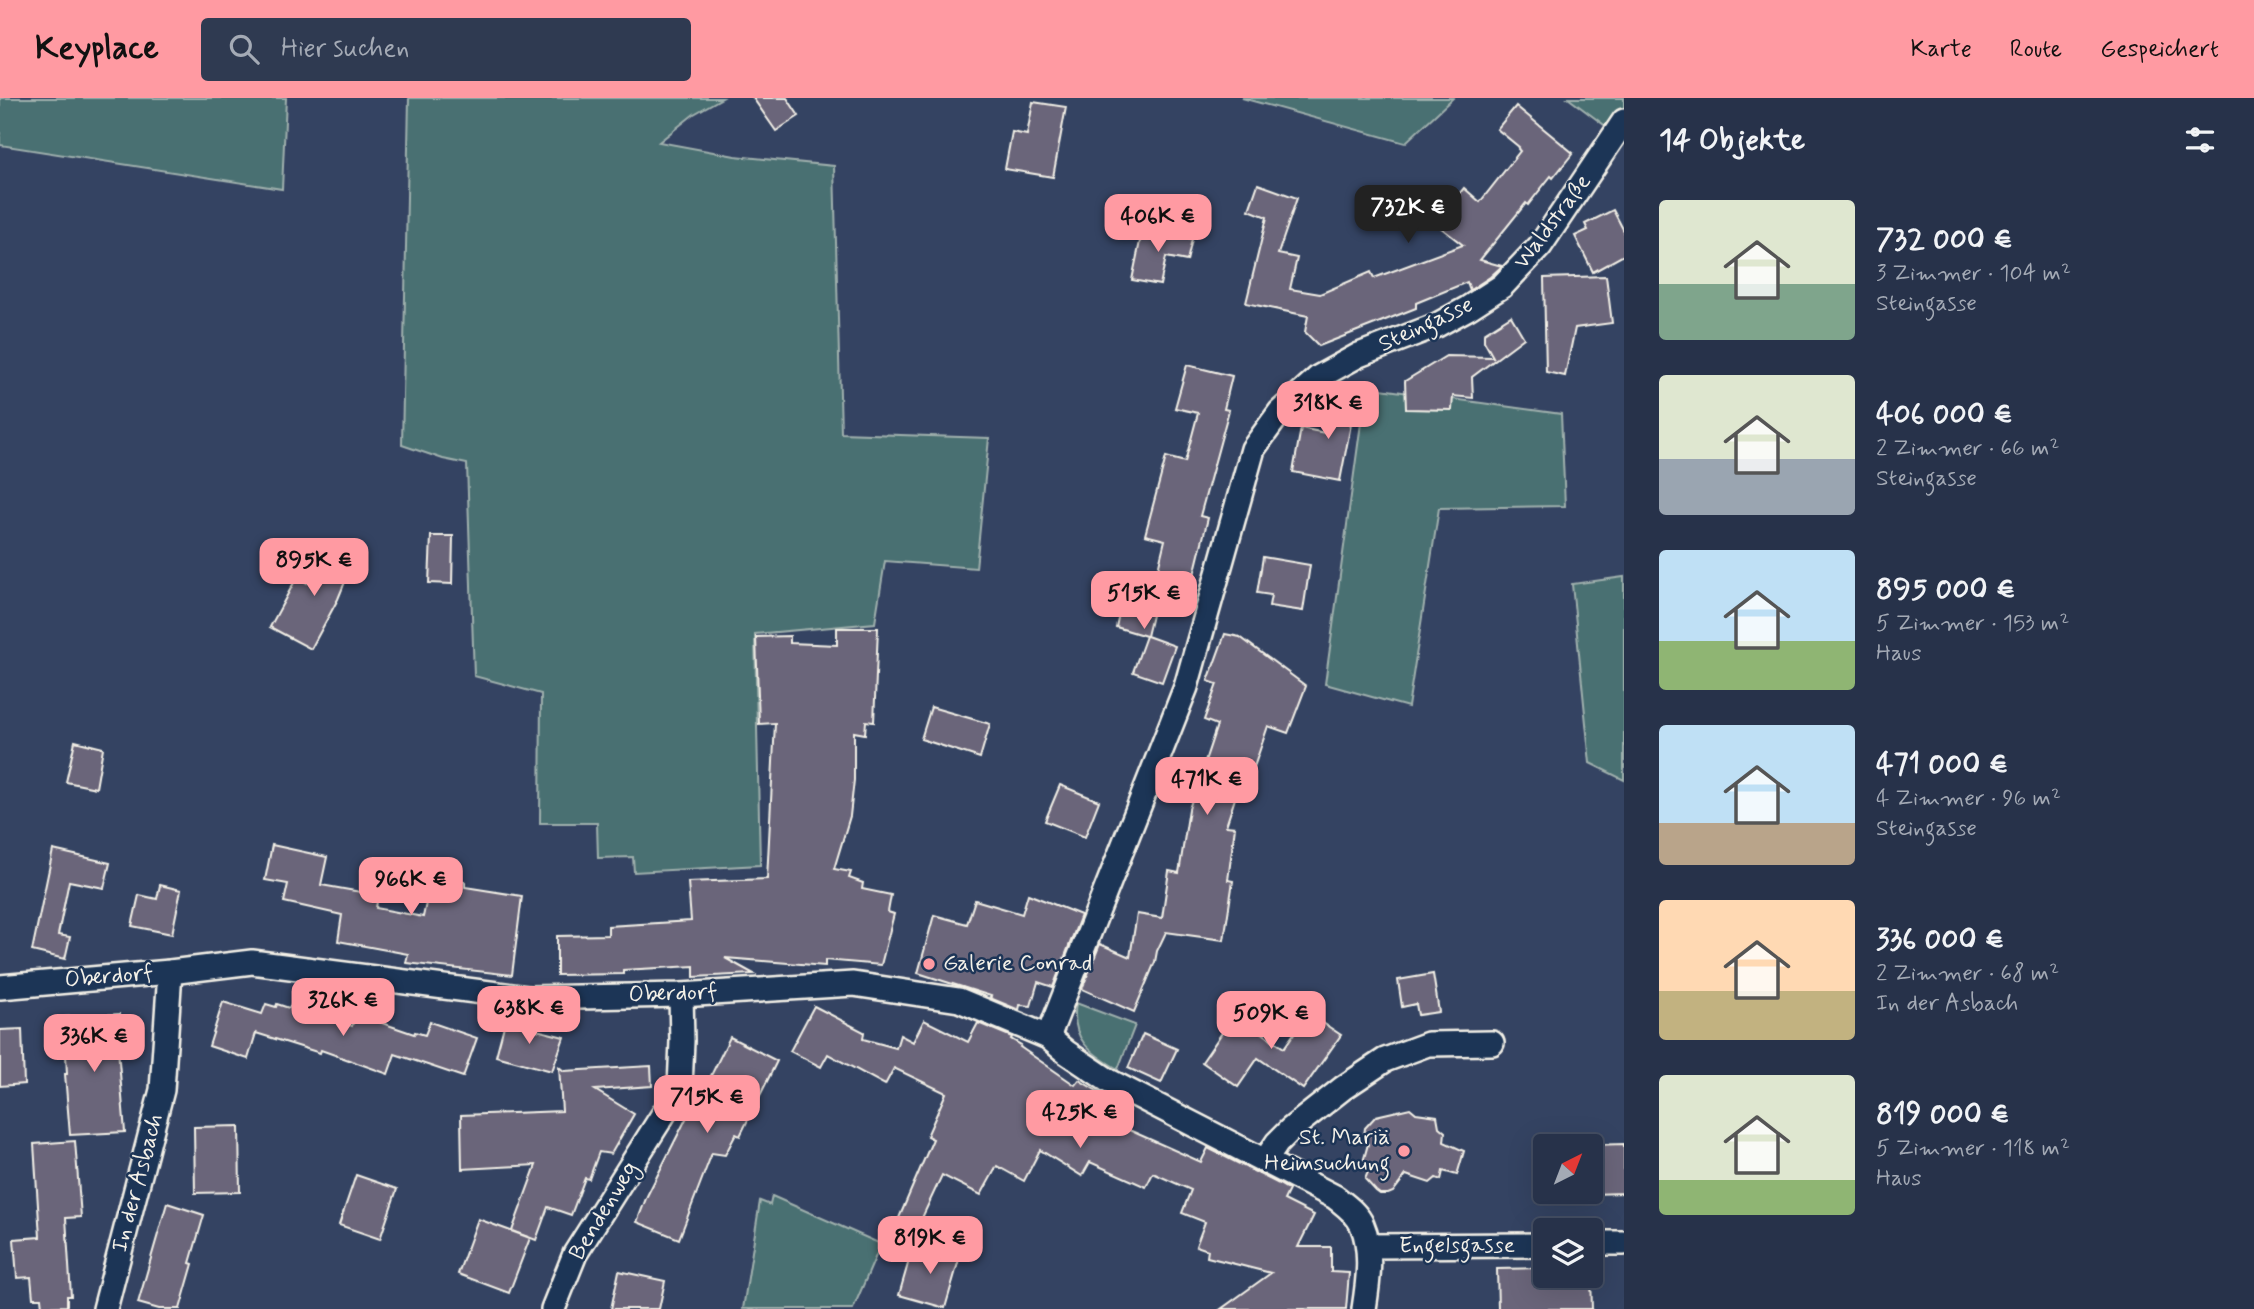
<!DOCTYPE html>
<html lang="de">
<head>
<meta charset="utf-8">
<style>
  :root { --surface:#27324a; --page:#2f3a51; --text:#f1f3f6; --muted:#a4aab5; --line:#434d62; --accent:#ff9aa2 }
  body { margin:0; font-family:Mynerve,sans-serif; background:var(--page); color:var(--text); height:100vh; display:flex; flex-direction:column; font-size:26px; white-space:nowrap }
  * { box-sizing:border-box; margin:0 }
  p { font-size:23px; color:var(--muted) }
  .icon { flex:none; width:38px; height:38px; fill:none; stroke:currentColor; stroke-width:2; stroke-linecap:round; stroke-linejoin:round }
  .map { position:relative; flex:1; overflow:hidden }
  .drawer { display:flex; flex-direction:column; background:var(--surface); width:630px }
  .drawer>* { flex:none }
  .needle { width:46px; rotate:42deg }
  .tools { position:absolute; left:1533px; top:1036px; display:grid; gap:14px }
  .tools a { display:grid; place-items:center; width:70px; height:70px; border-radius:7px; background:var(--surface); box-shadow:0 7px 28px #0002,0 0 0 2px var(--line); font-size:35px }
  .price { position:absolute; translate:-50% -60px; padding:0 16px; border-radius:14px; background:var(--accent); color:#111; font-size:23px; line-height:46px; filter:drop-shadow(0 2px 4px #0008) }
  .price::after { content:''; position:absolute; left:50%; top:42px; width:21px; height:16px; margin-left:-10px; background:inherit; clip-path:polygon(0 0,100% 0,50% 100%) }
  .price.on { background:#222; color:#fff }
  ul { padding:0; list-style:none }
  li { display:flex; align-items:center; gap:21px; height:175px; padding:0 35px }
  li span { display:grid; place-items:center; flex:none; width:196px; height:140px; border-radius:7px; color:#555 }
  li>.icon { margin-inline-start:auto }
  span .icon { width:84px; height:84px; fill:#fffc; stroke-width:1 }
  li b { font-size:30px }
  h2 { display:flex; justify-content:space-between; align-items:center; height:84px; padding:0 35px; font-size:30px }
  header { display:flex; align-items:center; gap:42px; box-sizing:border-box; height:98px; padding:0 35px; background:var(--accent); color:#111 }
  header strong { font-size:33px }
  nav { display:flex; gap:38px; margin-inline-start:auto; font-size:24px }
  .search { width:490px; height:63px; background:var(--page); display:flex; align-items:center; gap:18px; box-sizing:border-box; padding:0 24px; border-radius:7px; color:var(--muted); font-size:26px }
  main { display:flex; flex:1; min-height:0 }
  .map>svg:first-child { display:block }
  .green { fill:#4a6f72; stroke:#9fb0ad; stroke-width:2 }
  .building { fill:#6b657a; stroke:#f4f1e8; stroke-width:2 }
  .lines { fill:none; stroke-linecap:round; stroke-linejoin:round }
  .street-casing { stroke:#f4f1e8; stroke-width:28 }
  .street { stroke:#1d3557; stroke-width:23 }
  .poi-dot { fill:#ff9aa2; stroke:#1d3557; stroke-width:2.5 }
  .labels { text-anchor:middle; dominant-baseline:central; stroke-width:5; stroke-linejoin:round; paint-order:stroke }
  .street-label { font-size:23px; fill:#f4f1e8; stroke:#1d3557 }
  .poi-label { font-size:23px; fill:#f4f1e8; stroke:#1d3557; text-anchor:start }
</style>
</head>
<body>
<header>
<strong>Keyplace</strong>
<div class="search"><svg class="icon" aria-label="search" viewBox="0 0 24 24"><circle cx="10" cy="10" r="6"/><path d="M15 15l6 6"/></svg>Hier suchen</div>
<nav><a>Karte</a><a>Route</a><a>Gespeichert</a></nav>
</header>
<main>
<div class="map">
<svg width="1624" height="1211" viewBox="0 0 1624 1211">
  <rect width="100%" height="100%" fill="#344362"/>
  <filter id="ink" filterUnits="userSpaceOnUse"><feTurbulence type="fractalNoise" baseFrequency=".0143" numOctaves="2"/><feDisplacementMap in="SourceGraphic" scale="14" xChannelSelector="R" yChannelSelector="G"/><feConvolveMatrix kernelMatrix="1 2 1 2 8 2 1 2 1" color-interpolation-filters="sRGB"/></filter>
  <g filter="url(#ink)">
    <!-- green -->
    <g class="green">
      <polygon points="0,0 286,0 282,91 0,47"/>
      <polygon points="409,0 722,0 694,16 659,44 735,58 834,68 841,335 989,340 976,470 885,463 875,525 755,536 760,767 634,774 633,759 598,760 597,725 540,725 541,596 474,578 467,366 443,361 402,347"/>
      <polygon points="1242,0 1453,0 1405,45"/>
      <polygon points="1568,0 1624,0 1624,13 1611,32"/>
      <polygon points="1366,289 1561,316 1565,408 1439,410 1408,609 1325,586"/>
      <polygon points="1624,479 1624,682 1590,665 1572,486"/>
      <path d="M1076,905L1135,927L1118,971C1090,955 1070,941 1076,905Z"/>
      <polygon points="772,1098 881,1146 853,1211 743,1211 760,1103 770,1107"/>
    </g>
    <!-- building -->
    <g class="building">
      <polygon points="753,0 787,0 799,18 776,33"/>
      <polygon points="1033,4 1066,9 1053,79 1005,71 1012,34 1027,37"/>
      <polygon points="1516,8 1573,55 1553,80 1551,78 1528,107 1526,105 1480,162 1502,168 1490,179 1470,192 1467,184 1416,205 1416,210 1319,248 1305,234 1308,218 1246,205 1267,119 1249,112 1258,86 1297,100 1278,156 1297,160 1290,191 1320,196 1371,174 1374,180 1463,147 1435,125 1464,90 1480,104 1520,53 1518,51 1519,49 1497,31"/>
      <polygon points="1613,112 1624,133 1624,157 1593,174 1575,138 1588,132 1585,126"/>
      <polygon points="1143,129 1192,141 1187,163 1166,159 1160,187 1132,182"/>
      <polygon points="1606,178 1612,225 1575,230 1565,278 1546,274 1544,180"/>
      <polygon points="1511,218 1524,240 1472,279 1473,300 1453,298 1452,312 1406,311 1405,283 1446,258 1493,259 1484,243 1484,235"/>
      <polygon points="1187,267 1232,278 1224,311 1229,312 1200,418 1208,420 1192,485 1156,479 1165,442 1145,437 1166,359 1185,364 1198,315 1175,310"/>
      <polygon points="1336,290 1350,292 1360,307 1358,322 1352,321 1340,383 1293,374 1301,330 1325,335 1327,325 1330,326"/>
      <polygon points="431,438 453,438 452,486 429,485"/>
      <polygon points="321,451 356,457 338,501 311,551 270,529 297,479 307,485"/>
      <polygon points="1263,459 1310,467 1303,513 1269,508 1271,497 1257,495"/>
      <polygon points="1126,485 1158,492 1147,538 1175,548 1162,584 1133,574 1146,538 1116,529"/>
      <polygon points="837,530 878,530 874,624 866,623 865,636 854,634 854,682 850,718 834,771 851,774 849,780 863,785 862,791 891,797 888,814 894,816 881,867 825,862 825,868 725,860 754,876 694,879 694,868 623,872 623,876 557,877 557,838 608,837 608,828 691,823 688,784 767,781 775,625 759,626 756,539 790,538 790,545 837,547"/>
      <polygon points="1225,536 1240,539 1306,588 1288,635 1268,628 1254,669 1246,667 1226,728 1235,729 1228,782 1233,783 1224,842 1166,834 1157,853 1155,864 1134,914 1082,891 1100,846 1130,859 1137,816 1162,820 1169,773 1179,775 1189,711 1217,627 1204,622 1217,586 1208,583"/>
      <polygon points="931,609 990,626 980,660 921,641"/>
      <polygon points="75,643 103,650 96,690 66,684"/>
      <polygon points="1060,687 1099,703 1085,739 1045,723"/>
      <polygon points="272,747 327,759 321,787 378,797 376,810 423,819 432,777 465,784 465,789 522,798 512,877 406,865 408,856 338,843 342,817 284,804 288,786 265,782"/>
      <polygon points="53,752 110,765 104,790 69,783 58,837 70,839 65,861 32,853"/>
      <polygon points="160,787 181,792 172,836 132,828 139,797 157,801"/>
      <polygon points="1028,796 1081,817 1053,889 1038,884 1031,908 1020,907 1019,912 990,900 991,898 918,875 934,817 967,826 975,802 1022,816"/>
      <polygon points="1433,876 1439,914 1418,917 1416,906 1402,909 1398,882"/>
      <polygon points="223,904 262,916 266,906 276,909 277,906 289,910 290,908 352,928 356,916 414,936 415,934 425,937 430,924 477,940 463,979 395,956 388,976 321,952 320,955 256,935 248,961 209,948"/>
      <polygon points="814,908 864,934 863,941 896,950 900,937 913,944 924,922 968,944 978,925 1012,939 1011,941 1021,947 1020,949 1075,987 1079,982 1130,1013 1120,1028 1201,1064 1208,1050 1279,1086 1289,1092 1284,1102 1314,1117 1298,1149 1331,1149 1331,1174 1349,1175 1346,1211 1221,1211 1271,1175 1207,1159 1208,1152 1196,1148 1205,1124 1182,1115 1191,1092 1153,1075 1146,1089 1090,1064 1082,1078 1040,1052 1024,1083 997,1068 981,1097 942,1077 915,1135 896,1127 933,1041 927,1038 946,995 894,970 885,987 828,956 821,969 790,953"/>
      <polygon points="1308,915 1341,937 1303,991 1258,960 1238,989 1202,964 1235,916 1284,950"/>
      <polygon points="120,916 122,951 118,951 125,1034 70,1037 65,976 67,976 64,919"/>
      <polygon points="505,924 564,939 552,973 496,958"/>
      <polygon points="22,931 24,986 0,988 0,932"/>
      <polygon points="1143,936 1177,951 1161,985 1128,970"/>
      <polygon points="730,939 777,963 740,1038 736,1036 725,1057 712,1055 679,1141 637,1124 647,1098 690,1013 693,1014"/>
      <polygon points="651,968 652,988 595,992 634,1016 611,1056 599,1054 589,1081 585,1080 571,1117 548,1109 536,1142 512,1133 536,1067 462,1071 461,1017 562,1013 559,969 564,973"/>
      <polygon points="1410,1010 1416,1015 1437,1018 1439,1029 1445,1034 1444,1044 1464,1053 1457,1077 1443,1073 1441,1082 1436,1080 1430,1085 1406,1077 1393,1094 1388,1096 1380,1096 1376,1093 1365,1081 1370,1069 1363,1064 1368,1046 1364,1038 1365,1030 1376,1018"/>
      <polygon points="239,1028 240,1094 195,1095 194,1029"/>
      <polygon points="75,1043 81,1119 66,1120 71,1198 67,1198 67,1208 42,1209 41,1200 33,1200 31,1179 17,1180 14,1141 40,1139 34,1046"/>
      <polygon points="1624,1046 1624,1095 1591,1096 1591,1047"/>
      <polygon points="356,1077 397,1091 380,1141 339,1127"/>
      <polygon points="167,1105 204,1117 190,1165 193,1166 180,1211 159,1211 138,1205"/>
      <polygon points="478,1121 530,1140 509,1195 458,1176"/>
      <polygon points="914,1145 960,1158 945,1210 899,1197"/>
      <polygon points="1545,1170 1545,1178 1591,1178 1592,1211 1498,1211 1497,1171"/>
      <polygon points="619,1173 665,1183 659,1211 611,1211"/>
    </g>
    <g class="lines">
      <defs>
        <g id="street">
          <path d="M0,889L170,874L252,864L528,900L681,897L853,886L959,902L1048,939L1066,954L1109,983L1335,1099C1345,1107 1357,1115 1362,1127C1373,1152 1368,1185 1364,1211"/>
          <polyline points="1048,939 1186,589 1253,351 1280,314 1319,279 1359,257 1437,227 1468,210 1502,188 1540,148 1624,23"/>
          <polyline points="1265,1063 1277,1045 1291,1031 1343,990 1385,962 1428,946 1492,945"/>
          <polyline points="1591,1145 1624,1145"/>
          <polyline points="1368,1148 1545,1147"/>
          <polyline points="105,1211 162,992 170,874"/>
          <polyline points="553,1211 575,1156 680,990 682,943 681,897"/>
        </g>
      </defs>
      <!-- street casing -->
      <use href="#street" class="street-casing"/>
      <!-- street -->
      <use href="#street" class="street"/>
    </g>
  </g>
  <!-- markers -->
  <g class="poi-dot">
    <circle cx="929" cy="866" r="7"/>
    <circle cx="1404" cy="1053" r="7"/>
  </g>
  <g class="labels">
    <!-- street labels -->
    <g class="street-label">
      <text transform="translate(1553 124) rotate(-53)">Waldstraße</text>
      <text transform="translate(1426 227) rotate(-25)">Steingasse</text>
      <text transform="translate(109 879) rotate(-5)">Oberdorf</text>
      <text transform="translate(673 896) rotate(-2)">Oberdorf</text>
      <text transform="translate(138 1085) rotate(-75)">In der Asbach</text>
      <text transform="translate(604 1113) rotate(-59)">Bendenweg</text>
      <text x="1457" y="1148">Engelsgasse</text>
    </g>
    <!-- poi labels -->
    <g class="poi-label">
      <text x="943" y="866">Galerie Conrad</text>
      <text x="1390" y="1040" text-anchor="end">St. Mariä<tspan x="1390" dy="26">Heimsuchung</tspan></text>
    </g>
  </g>
</svg>
<div class="tools">
<a><svg class="needle" viewBox="-14 -14 28 28"><path d="M0-13l5 13h-10z" fill="#e53935"/><path d="M0 13l5-13h-10z" fill="#a4aab5"/></svg></a>
<a><svg class="icon" aria-label="layers" viewBox="0 0 24 24"><path d="M12 4l9 5-9 5-9-5zM3 14l9 5 9-5"/></svg></a>
</div>
<b class="price on" style="left:1408px;top:147px">732K €</b>
<b class="price" style="left:1158px;top:156px">406K €</b>
<b class="price" style="left:1328px;top:343px">318K €</b>
<b class="price" style="left:314px;top:500px">895K €</b>
<b class="price" style="left:1144px;top:533px">515K €</b>
<b class="price" style="left:1207px;top:719px">471K €</b>
<b class="price" style="left:411px;top:819px">966K €</b>
<b class="price" style="left:343px;top:940px">326K €</b>
<b class="price" style="left:529px;top:948px">638K €</b>
<b class="price" style="left:1271px;top:953px">509K €</b>
<b class="price" style="left:94px;top:976px">336K €</b>
<b class="price" style="left:707px;top:1037px">715K €</b>
<b class="price" style="left:1080px;top:1052px">425K €</b>
<b class="price" style="left:930px;top:1178px">819K €</b>
</div>
<section class="drawer">
<h2>14 Objekte<svg class="icon" aria-label="filters" viewBox="0 0 24 24"><path d="M4 7h16M4 17h16"/><circle cx="9" cy="7" r="2"/><circle cx="15" cy="17" r="2"/></svg></h2>
<ul>
<li><span style="background:linear-gradient(#dfe7d0 60%,#7fa58c 0)"><svg class="icon" aria-label="home" viewBox="0 0 24 24"><path d="M3 11l9-7 9 7M6 9v11h12V9"/></svg></span><div><b>732 000 €</b><p>3 Zimmer · 104 m²</p><p>Steingasse</p></div></li>
<li><span style="background:linear-gradient(#dfe7d0 60%,#9aa5b1 0)"><svg class="icon" aria-label="home" viewBox="0 0 24 24"><path d="M3 11l9-7 9 7M6 9v11h12V9"/></svg></span><div><b>406 000 €</b><p>2 Zimmer · 66 m²</p><p>Steingasse</p></div></li>
<li><span style="background:linear-gradient(#bfe0f5 65%,#8fb573 0)"><svg class="icon" aria-label="home" viewBox="0 0 24 24"><path d="M3 11l9-7 9 7M6 9v11h12V9"/></svg></span><div><b>895 000 €</b><p>5 Zimmer · 153 m²</p><p>Haus</p></div></li>
<li><span style="background:linear-gradient(#bfe0f5 70%,#b9a48a 0)"><svg class="icon" aria-label="home" viewBox="0 0 24 24"><path d="M3 11l9-7 9 7M6 9v11h12V9"/></svg></span><div><b>471 000 €</b><p>4 Zimmer · 96 m²</p><p>Steingasse</p></div></li>
<li><span style="background:linear-gradient(#ffd9b3 65%,#c2b280 0)"><svg class="icon" aria-label="home" viewBox="0 0 24 24"><path d="M3 11l9-7 9 7M6 9v11h12V9"/></svg></span><div><b>336 000 €</b><p>2 Zimmer · 68 m²</p><p>In der Asbach</p></div></li>
<li><span style="background:linear-gradient(#dfe7d0 75%,#8fb573 0)"><svg class="icon" aria-label="home" viewBox="0 0 24 24"><path d="M3 11l9-7 9 7M6 9v11h12V9"/></svg></span><div><b>819 000 €</b><p>5 Zimmer · 118 m²</p><p>Haus</p></div></li>
</ul>
</section>
</main>
</body>
</html>
